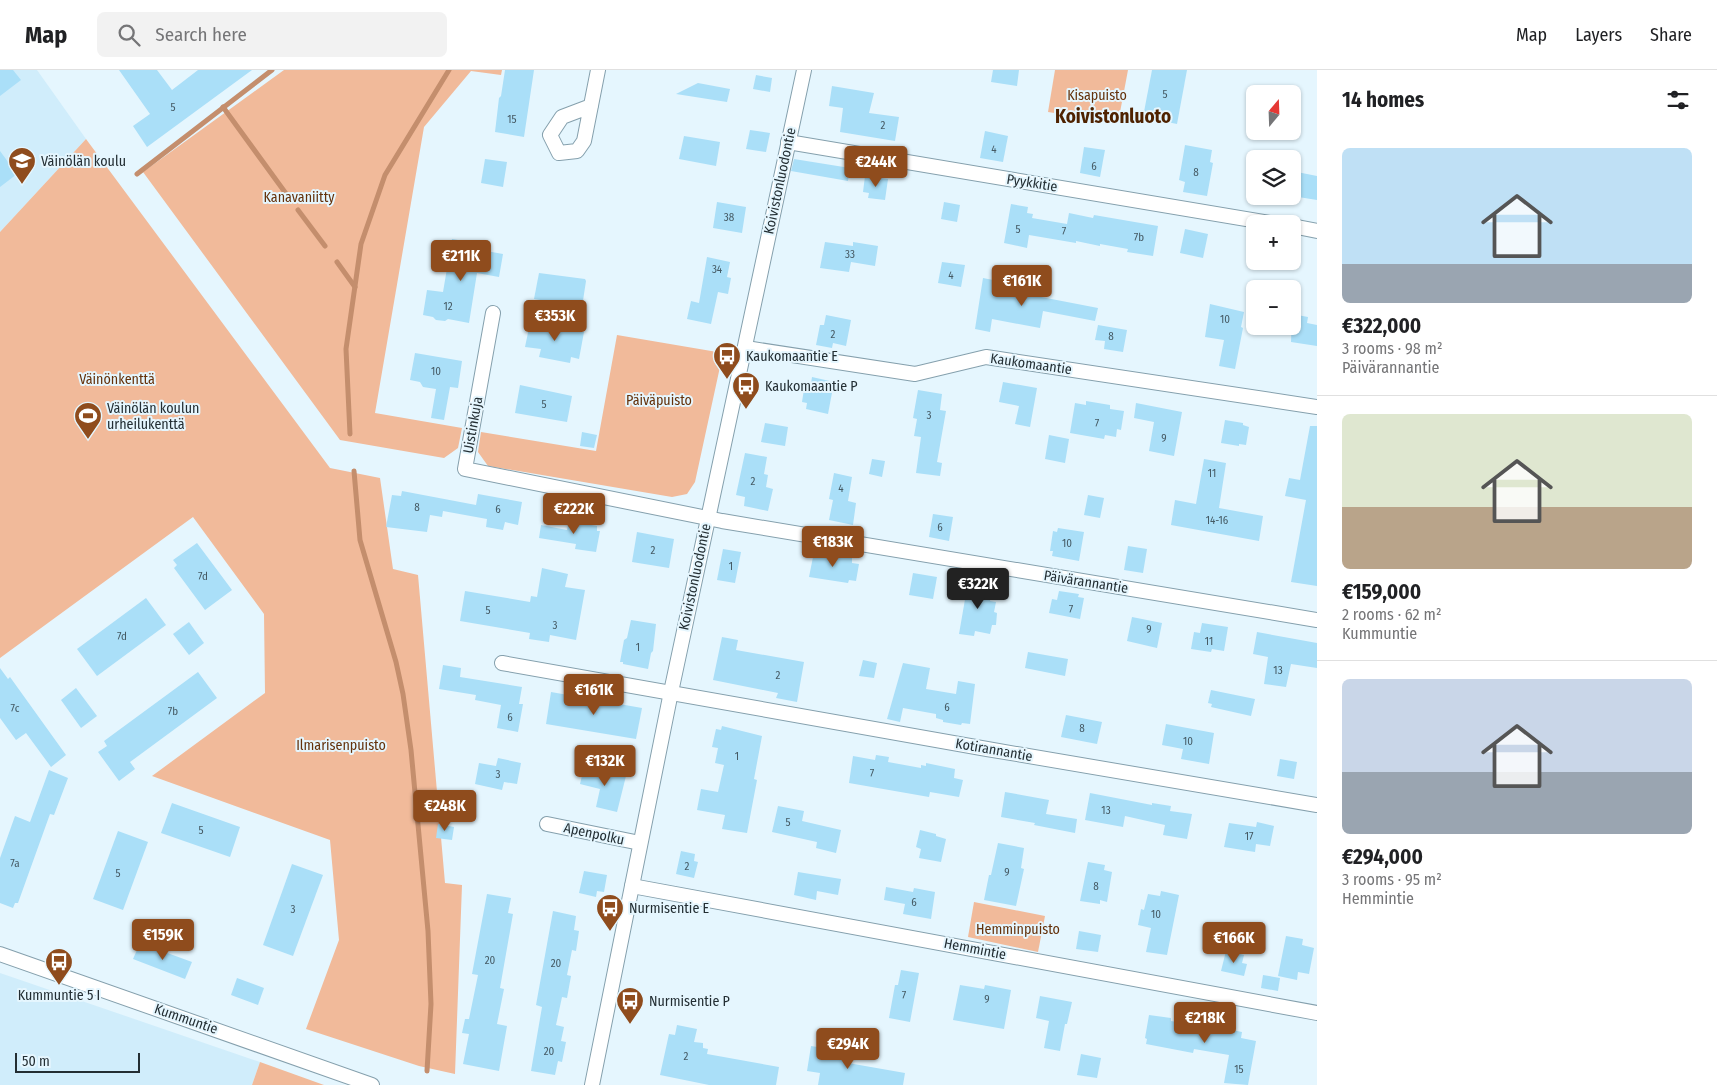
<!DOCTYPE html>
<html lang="en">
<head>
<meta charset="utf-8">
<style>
  :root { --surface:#fff; --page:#f2f2f2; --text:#202124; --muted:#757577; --line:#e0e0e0; --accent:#8f4c1d }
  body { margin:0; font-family:"Fira Sans Condensed",sans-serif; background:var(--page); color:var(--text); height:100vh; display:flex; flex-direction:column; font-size:19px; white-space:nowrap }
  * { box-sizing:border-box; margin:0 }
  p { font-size:16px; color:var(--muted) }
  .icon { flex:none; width:28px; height:28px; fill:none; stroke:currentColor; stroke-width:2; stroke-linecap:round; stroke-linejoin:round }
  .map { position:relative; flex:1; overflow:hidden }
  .drawer { display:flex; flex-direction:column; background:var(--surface); width:400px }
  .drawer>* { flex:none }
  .needle { width:32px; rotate:19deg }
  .controls { position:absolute; left:1246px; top:15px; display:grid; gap:10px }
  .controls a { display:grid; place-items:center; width:55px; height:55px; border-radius:8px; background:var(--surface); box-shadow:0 1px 4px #0004; font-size:25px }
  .scale { position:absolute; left:15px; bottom:12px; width:125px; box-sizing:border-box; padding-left:5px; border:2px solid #232e33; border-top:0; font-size:14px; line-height:18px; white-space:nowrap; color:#232e33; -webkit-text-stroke:4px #e5f6fe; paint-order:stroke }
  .price { position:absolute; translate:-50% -42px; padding:0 11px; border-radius:5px; background:var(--accent); color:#fff; font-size:16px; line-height:32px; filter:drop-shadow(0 1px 2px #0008) }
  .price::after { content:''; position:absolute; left:50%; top:30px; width:15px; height:11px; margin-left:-8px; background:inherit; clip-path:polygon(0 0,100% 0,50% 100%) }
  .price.on { background:#222; color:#fff }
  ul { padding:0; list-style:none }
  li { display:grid; align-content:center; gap:10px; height:265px; padding:0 25px }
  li+li { border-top:1px solid var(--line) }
  li span { display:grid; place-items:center; height:155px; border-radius:8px; color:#555 }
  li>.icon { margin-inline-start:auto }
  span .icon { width:90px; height:90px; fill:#fffc; stroke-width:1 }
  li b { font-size:21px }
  h2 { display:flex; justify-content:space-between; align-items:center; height:60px; padding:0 25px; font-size:21px }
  header { display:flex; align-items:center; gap:30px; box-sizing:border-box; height:70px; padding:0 25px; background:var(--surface); border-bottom:1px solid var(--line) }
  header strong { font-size:24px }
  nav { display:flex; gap:28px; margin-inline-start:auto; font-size:18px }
  .search { width:350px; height:45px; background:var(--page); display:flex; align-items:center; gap:12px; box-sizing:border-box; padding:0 18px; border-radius:8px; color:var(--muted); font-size:19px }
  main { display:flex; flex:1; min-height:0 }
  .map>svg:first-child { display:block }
  .built { fill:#d0edfb }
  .green { fill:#f1ba9a }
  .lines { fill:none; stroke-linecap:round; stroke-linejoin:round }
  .stream { stroke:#c48e6d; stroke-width:5 }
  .building { fill:#aadff8 }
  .minor-casing { stroke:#85a0ad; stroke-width:16 }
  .minor { stroke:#fff; stroke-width:14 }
  .labels { text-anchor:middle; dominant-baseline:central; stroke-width:4; stroke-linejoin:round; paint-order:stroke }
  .number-label { font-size:11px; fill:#455a64 }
  .park-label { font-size:14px; fill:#64310a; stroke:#e5f6fe }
  .poi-label { font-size:14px; fill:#232e33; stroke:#e5f6fe; text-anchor:start }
  .street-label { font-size:14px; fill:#232e33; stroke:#e5f6fe }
  .district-label { font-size:19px; font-weight:bold; fill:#4e2200; stroke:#e5f6fe }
</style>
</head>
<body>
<header>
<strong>Map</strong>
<div class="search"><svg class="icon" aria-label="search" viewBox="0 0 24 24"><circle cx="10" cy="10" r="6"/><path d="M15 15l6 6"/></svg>Search here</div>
<nav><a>Map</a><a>Layers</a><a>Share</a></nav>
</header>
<main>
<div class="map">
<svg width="1317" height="1015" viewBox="0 0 1317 1015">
  <rect width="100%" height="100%" fill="#e5f6fe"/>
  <!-- built -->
  <g class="built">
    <polygon points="0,0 37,0 86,69 0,162"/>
    <polygon points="0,903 260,992 252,1015 0,1015"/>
  </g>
  <!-- green -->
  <g class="green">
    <polygon points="284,0 502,0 501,5 471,1 424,57 375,343 462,358 458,378 444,388 340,370 143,102"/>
    <polygon points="1055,0 1128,0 1118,53 1048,42"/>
    <polygon points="86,69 330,398 380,408 393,499 418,505 445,813 462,815 455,1004 419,996 306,959 339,870 330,770 152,706 265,623 264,544 193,447 0,588 0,162"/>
    <polygon points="617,265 723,283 695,412 687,424 672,427 488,396 478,382 481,362 596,381"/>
    <polygon points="974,832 1045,846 1038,882 968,867"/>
    <polygon points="260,992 324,1015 252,1015"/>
  </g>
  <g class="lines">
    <!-- stream -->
    <g class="stream">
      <polyline points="223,37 287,125"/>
      <polyline points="137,104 272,0"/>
      <polyline points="298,140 325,176"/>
      <polyline points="337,192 355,217"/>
      <polyline points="350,364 346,279 361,174 385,105 449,0"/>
      <polyline points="354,401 360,470 396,592 403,624 411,680 428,861 431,934 427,1001"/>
    </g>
  </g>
  <!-- building -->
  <g class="building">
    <polygon points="0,0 13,0 21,10 0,26"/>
    <polygon points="119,0 157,0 172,20 198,0 252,0 147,77 133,56 150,44"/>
    <polygon points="505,0 534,0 524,67 495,62 499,28 501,26"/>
    <polygon points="993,0 1019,0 1017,16 991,12"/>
    <polygon points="1152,0 1187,0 1177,54 1143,47"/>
    <polygon points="756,5 772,8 770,22 753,19"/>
    <polygon points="698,13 730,19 727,32 676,24"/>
    <polygon points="832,16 874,23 869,43 899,47 895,71 840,62 843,38 829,36"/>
    <polygon points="750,60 770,63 766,82 746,79"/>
    <polygon points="985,61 1008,66 1003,92 980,88"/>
    <polygon points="684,66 720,72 716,96 679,89"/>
    <polygon points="1185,75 1212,80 1210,92 1213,93 1207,126 1183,122 1185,112 1179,110"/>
    <polygon points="1084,77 1105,80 1100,107 1080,103"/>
    <polygon points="0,81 17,104 0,117"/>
    <polygon points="485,89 507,92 503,117 481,113"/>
    <polygon points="794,89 850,98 848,111 791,101"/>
    <polygon points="1292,101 1317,106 1317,130 1292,126"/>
    <polygon points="865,106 888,109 885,130 868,128 869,123 863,122"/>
    <polygon points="717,132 746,137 742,163 713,158"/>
    <polygon points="944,132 960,135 957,152 941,149"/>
    <polygon points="1011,134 1028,137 1027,143 1033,144 1032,148 1067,154 1069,143 1093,148 1094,145 1158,156 1153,186 1127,182 1128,179 1100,174 1100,176 1076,171 1076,173 1029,165 1027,178 1004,173"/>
    <polygon points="1185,159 1208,164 1203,188 1180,183"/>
    <polygon points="452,169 476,173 475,179 503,184 499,207 477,203 469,253 448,249 445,251 436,250 433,247 423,245 427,220 443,222"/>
    <polygon points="825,172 853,176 853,172 878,176 875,196 851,192 849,202 820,198"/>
    <polygon points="707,187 730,192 727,207 731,208 728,224 718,222 711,254 687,249 691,231 699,233"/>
    <polygon points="942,192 965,195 961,217 938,213"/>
    <polygon points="539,203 585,209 586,211 582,237 534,229"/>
    <polygon points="983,208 998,211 998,214 1037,220 1036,226 1098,238 1095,251 1043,241 1040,258 992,249 990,262 975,259"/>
    <polygon points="1210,234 1244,242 1241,257 1243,258 1235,299 1219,296 1224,270 1205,267"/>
    <polygon points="1292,244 1308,247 1307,253 1317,255 1317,276 1291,272"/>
    <polygon points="826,245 851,250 846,276 833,273 832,278 816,275 820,255 824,255"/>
    <polygon points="530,253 584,262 579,289 571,287 570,293 539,287 541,279 525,277"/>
    <polygon points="1098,255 1127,260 1123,282 1104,279 1105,271 1095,270"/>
    <polygon points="415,283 462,291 458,318 450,317 444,350 431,348 436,319 423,317 420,312 410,310"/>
    <polygon points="812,307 834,312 828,344 806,339 807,333 802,332 804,319 810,320"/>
    <polygon points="1003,312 1037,318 1030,357 1015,354 1019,336 999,332"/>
    <polygon points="520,315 572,326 567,352 515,343"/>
    <polygon points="918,320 942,324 940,340 946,341 937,392 942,393 940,406 916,403 921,367 914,366 917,349 913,348"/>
    <polygon points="1086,331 1110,335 1110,339 1124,341 1121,360 1117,359 1116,367 1105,365 1104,369 1070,363 1075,333 1086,335"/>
    <polygon points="1136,333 1182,342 1174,386 1149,381 1154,352 1134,348"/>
    <polygon points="1225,350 1243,353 1243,355 1249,357 1246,375 1239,374 1239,376 1221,373"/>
    <polygon points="765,353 788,357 785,376 761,372"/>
    <polygon points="1310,356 1317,356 1317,516 1291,512 1306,430 1285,426 1289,408 1300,410"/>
    <polygon points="582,362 597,365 594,378 580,376"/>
    <polygon points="1049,365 1069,369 1065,393 1045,389"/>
    <polygon points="745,383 767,387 764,404 768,405 766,417 773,419 768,441 744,436 745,427 736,425"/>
    <polygon points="872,389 885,391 882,407 869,404"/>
    <polygon points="1204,389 1226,393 1219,438 1263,446 1259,471 1171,455 1175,430 1196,434"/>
    <polygon points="834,403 852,407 848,431 856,433 853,455 829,450 833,430 829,429"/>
    <polygon points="402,421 476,435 478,424 522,432 518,455 505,452 503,460 486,457 487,449 443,441 442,447 430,445 427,462 386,457 392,425 401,426"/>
    <polygon points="1088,425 1104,428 1100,448 1084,445"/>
    <polygon points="933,444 953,447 949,471 929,467"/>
    <polygon points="569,451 597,456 597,461 600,461 596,482 575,479 576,474 539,468 541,455 567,460"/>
    <polygon points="1058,458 1084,462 1079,491 1052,486 1053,481 1050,481 1053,461 1057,462"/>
    <polygon points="637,462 674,469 669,498 632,492"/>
    <polygon points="197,473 232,520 205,540 174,498 177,495 173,490"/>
    <polygon points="1128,476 1147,479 1143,503 1124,500"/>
    <polygon points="723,479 741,482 735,513 717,510"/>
    <polygon points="814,482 852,488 852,493 859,494 856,511 849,510 848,513 809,507"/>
    <polygon points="542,498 568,504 565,517 585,520 576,570 550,565 549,572 529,569 530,563 460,551 465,521 530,532 531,526 537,527"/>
    <polygon points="913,503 937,507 933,529 909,525"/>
    <polygon points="968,512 993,516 990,531 996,532 994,542 997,543 996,555 992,555 990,564 975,561 974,566 959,564"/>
    <polygon points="1059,521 1079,524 1078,527 1084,528 1080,549 1049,543 1052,529 1057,530"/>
    <polygon points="146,528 166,555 97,606 77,579"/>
    <polygon points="1132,547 1162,553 1157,578 1127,571"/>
    <polygon points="631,550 656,554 653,581 651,583 648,599 623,594 623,592 620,592 624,570 627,568"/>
    <polygon points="189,552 204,573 189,585 173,564"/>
    <polygon points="1202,553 1228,557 1224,581 1212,579 1211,582 1191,579 1194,562 1200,563"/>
    <polygon points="1257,562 1317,573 1317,598 1291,594 1286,617 1264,614 1268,587 1253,584"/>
    <polygon points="722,567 738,570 736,580 804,592 797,632 776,628 778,623 713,610"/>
    <polygon points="1028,582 1068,589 1065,606 1025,598"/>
    <polygon points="863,590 877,593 874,608 859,606"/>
    <polygon points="903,593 930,598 926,619 956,624 958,611 975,614 970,654 962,653 961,655 943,652 943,650 936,648 936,644 903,638 900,652 887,649"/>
    <polygon points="443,595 461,598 460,607 522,617 519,634 523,634 518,662 497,658 501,635 475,630 476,625 439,619"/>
    <polygon points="0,598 8,609 10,607 66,685 51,697 26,663 16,670 0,648"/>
    <polygon points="198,602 217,628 130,692 135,699 119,711 98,682 107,676 104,671"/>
    <polygon points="76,618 97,646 81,658 61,630"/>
    <polygon points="1211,620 1255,629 1251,646 1211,637 1212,634 1208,633"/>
    <polygon points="551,622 642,638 636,669 546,654"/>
    <polygon points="1066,645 1102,652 1097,674 1061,667"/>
    <polygon points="1166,654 1214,663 1209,694 1181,689 1183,679 1162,675"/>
    <polygon points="722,656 762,666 754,709 757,710 747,763 722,759 725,745 697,740 701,719 718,722 724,695 715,693 718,678 712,677 716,659 721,660"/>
    <polygon points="876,685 889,687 888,692 921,698 921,695 926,696 926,693 955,699 954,708 963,710 959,727 930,722 929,727 849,713 853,686 875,690"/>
    <polygon points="498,688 521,693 517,714 504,712 502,720 475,714 479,693 496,696"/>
    <polygon points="1280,689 1297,692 1294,709 1277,706"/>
    <polygon points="584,697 626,706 617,742 596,737 600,719 580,714"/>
    <polygon points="49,700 68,708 54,745 50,744 18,833 15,833 13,838 0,833 0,788 15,746 30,752"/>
    <polygon points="1005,722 1049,730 1046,744 1077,749 1075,763 1034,755 1035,753 1001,747"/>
    <polygon points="1090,723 1152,735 1152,733 1171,736 1170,741 1192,744 1187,769 1163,765 1165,755 1125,746 1123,757 1085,750"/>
    <polygon points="172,733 240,757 230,787 161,763"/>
    <polygon points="778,736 804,741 802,751 841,760 836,783 816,778 817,772 772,762"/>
    <polygon points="1257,752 1274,756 1270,776 1256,774 1255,782 1224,777 1229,753 1256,757"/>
    <polygon points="438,754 454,757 452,770 436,768"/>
    <polygon points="920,760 936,764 936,766 946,769 941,792 919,788 921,779 916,777"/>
    <polygon points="118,761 148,772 123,840 93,829"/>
    <polygon points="998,773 1024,778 1021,798 1024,799 1016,836 984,830 989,805 991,805"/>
    <polygon points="681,781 695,784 694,791 698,792 694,808 676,804"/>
    <polygon points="1088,792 1105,795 1104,800 1112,802 1107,832 1100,830 1100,834 1080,831"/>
    <polygon points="292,794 323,805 293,886 263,875"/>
    <polygon points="584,801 607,805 604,822 597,821 596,827 579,823"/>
    <polygon points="798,802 841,809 838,825 817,821 816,830 794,825"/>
    <polygon points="886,817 913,822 914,818 935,822 931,849 903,844 905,834 884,830"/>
    <polygon points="1161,821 1179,825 1167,885 1146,882 1151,858 1138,855 1141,839 1144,840 1148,824 1160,826"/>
    <polygon points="487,824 511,828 508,843 513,844 500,918 504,919 497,954 507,956 499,1001 463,994 469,964 462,963 465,949 469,949 478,905 472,904"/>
    <polygon points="553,841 576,846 574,860 579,861 576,881 572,880 567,905 571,906 567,928 562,927 556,955 564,957 561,971 566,972 562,992 558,991 555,1005 531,1001 542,937 536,935"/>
    <polygon points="1079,861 1101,865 1098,882 1076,879"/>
    <polygon points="1286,866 1303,869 1302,875 1314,878 1309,904 1298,902 1297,910 1278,906"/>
    <polygon points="140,873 192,892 185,909 133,889"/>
    <polygon points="1226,881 1244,885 1242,893 1247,894 1244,906 1221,901"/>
    <polygon points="901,900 919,903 910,952 889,948 895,915 898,915"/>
    <polygon points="1263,905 1280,908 1278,921 1261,918"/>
    <polygon points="237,908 264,918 258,935 231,925"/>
    <polygon points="960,915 984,919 985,915 1011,920 1004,959 953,950"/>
    <polygon points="1040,926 1072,932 1067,954 1065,954 1060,981 1044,978 1049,951 1036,948"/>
    <polygon points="1149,945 1171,948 1171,951 1216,959 1217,957 1242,962 1241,968 1256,971 1248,1015 1224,1013 1229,985 1194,979 1193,983 1146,974 1147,969 1145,968"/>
    <polygon points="677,955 697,959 694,972 703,973 703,978 708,979 707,984 779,997 776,1015 709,1015 660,1005 669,964 675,965"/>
    <polygon points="811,976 850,982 848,993 905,1003 903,1015 818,1015 820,1003 807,1001"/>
    <polygon points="1081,984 1101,988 1097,1008 1077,1005"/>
  </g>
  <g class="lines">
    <defs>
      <g id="minor">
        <polyline points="591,36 562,47 550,65 559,83 577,81 584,71 598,0"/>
        <polyline points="788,72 1276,154"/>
        <polyline points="1292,156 1317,161"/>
        <polyline points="493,243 465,399 722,451 1317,550"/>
        <polyline points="746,278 915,304 986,287 1317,337"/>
        <polyline points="502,593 987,679 1317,735"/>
        <polyline points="547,754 640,773"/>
        <polyline points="632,816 1317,943"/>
        <polyline points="0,884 372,1015"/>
        <polyline points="592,1015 671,622 804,0"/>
      </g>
    </defs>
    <!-- minor casing -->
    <use href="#minor" class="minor-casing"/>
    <!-- minor -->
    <use href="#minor" class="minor"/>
  </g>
  <!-- icons -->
  <defs>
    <symbol id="school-pin" viewBox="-11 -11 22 30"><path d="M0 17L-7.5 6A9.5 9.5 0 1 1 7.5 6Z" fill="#8f4c1d" stroke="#e5f6fe"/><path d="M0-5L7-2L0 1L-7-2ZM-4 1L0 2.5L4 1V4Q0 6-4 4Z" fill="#fff"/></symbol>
    <symbol id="bus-pin" viewBox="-11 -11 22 30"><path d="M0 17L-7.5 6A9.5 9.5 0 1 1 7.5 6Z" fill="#8f4c1d" stroke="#e5f6fe"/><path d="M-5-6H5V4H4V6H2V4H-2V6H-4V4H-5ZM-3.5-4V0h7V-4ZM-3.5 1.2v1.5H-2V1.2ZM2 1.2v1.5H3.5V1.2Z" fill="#fff"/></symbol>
    <symbol id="stadium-pin" viewBox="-11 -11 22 30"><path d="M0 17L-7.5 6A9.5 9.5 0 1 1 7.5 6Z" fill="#8f4c1d" stroke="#e5f6fe"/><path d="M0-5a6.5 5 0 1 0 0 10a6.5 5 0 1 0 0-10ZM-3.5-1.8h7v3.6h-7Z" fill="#fff"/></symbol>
  </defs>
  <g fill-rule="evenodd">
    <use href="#school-pin" x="6" y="75" width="32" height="43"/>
    <use href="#bus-pin" x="711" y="270" width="32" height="43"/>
    <use href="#bus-pin" x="730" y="300" width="32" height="43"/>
    <use href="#stadium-pin" x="72" y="330" width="32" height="43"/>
    <use href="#bus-pin" x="594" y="822" width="32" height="43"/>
    <use href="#bus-pin" x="43" y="876" width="32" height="43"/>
    <use href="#bus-pin" x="614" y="915" width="32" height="43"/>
  </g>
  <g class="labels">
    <!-- number labels -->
    <g class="number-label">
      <text x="1165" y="24">5</text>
      <text x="173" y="37">5</text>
      <text x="512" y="49">15</text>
      <text x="883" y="55">2</text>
      <text x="994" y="79">4</text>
      <text x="1094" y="96">6</text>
      <text x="1196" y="102">8</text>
      <text x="729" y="147">38</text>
      <text x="1018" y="159">5</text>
      <text x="1064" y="161">7</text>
      <text x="1139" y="167">7b</text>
      <text x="850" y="184">33</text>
      <text x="717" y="199">34</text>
      <text x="951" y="205">4</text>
      <text x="448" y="236">12</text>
      <text x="1225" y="249">10</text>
      <text x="833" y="264">2</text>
      <text x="1111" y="266">8</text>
      <text x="436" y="301">10</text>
      <text x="544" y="334">5</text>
      <text x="929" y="345">3</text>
      <text x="1097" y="353">7</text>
      <text x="1164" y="368">9</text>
      <text x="1212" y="403">11</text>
      <text x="753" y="411">2</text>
      <text x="841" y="418">4</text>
      <text x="417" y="437">8</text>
      <text x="498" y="439">6</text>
      <text x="1217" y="450">14-16</text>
      <text x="940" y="457">6</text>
      <text x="1067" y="473">10</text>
      <text x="653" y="480">2</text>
      <text x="731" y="496">1</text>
      <text x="203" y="506">7d</text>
      <text x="1071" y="539">7</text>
      <text x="488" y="540">5</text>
      <text x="555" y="555">3</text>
      <text x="1149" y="559">9</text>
      <text x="122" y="566">7d</text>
      <text x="1209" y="571">11</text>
      <text x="638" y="577">1</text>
      <text x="1278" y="600">13</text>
      <text x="778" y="605">2</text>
      <text x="947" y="637">6</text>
      <text x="15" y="638">7c</text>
      <text x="173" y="641">7b</text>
      <text x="510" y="647">6</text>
      <text x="1082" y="658">8</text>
      <text x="1188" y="671">10</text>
      <text x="737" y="686">1</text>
      <text x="872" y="703">7</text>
      <text x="498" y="704">3</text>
      <text x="1106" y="740">13</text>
      <text x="788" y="752">5</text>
      <text x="201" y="760">5</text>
      <text x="1249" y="766">17</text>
      <text x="15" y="793">7a</text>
      <text x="687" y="796">2</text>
      <text x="1007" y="802">9</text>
      <text x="118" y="803">5</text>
      <text x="1096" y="816">8</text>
      <text x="914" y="832">6</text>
      <text x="293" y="839">3</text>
      <text x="1156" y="844">10</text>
      <text x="490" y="890">20</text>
      <text x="556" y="893">20</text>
      <text x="904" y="925">7</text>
      <text x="987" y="929">9</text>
      <text x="549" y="981">20</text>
      <text x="686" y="986">2</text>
      <text x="1239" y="999">15</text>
    </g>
    <!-- park labels -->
    <g class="park-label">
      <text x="1097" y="25">Kisapuisto</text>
      <text x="299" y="127">Kanavaniitty</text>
      <text x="117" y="309">Väinönkenttä</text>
      <text x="659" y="330">Päiväpuisto</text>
      <text x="341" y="675">Ilmarisenpuisto</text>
      <text x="1018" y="859">Hemminpuisto</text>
    </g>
    <!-- poi labels -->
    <g class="poi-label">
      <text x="41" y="91">Väinölän koulu</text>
      <text x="746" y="286">Kaukomaantie E</text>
      <text x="765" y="316">Kaukomaantie P</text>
      <text x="107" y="338">Väinölän koulun<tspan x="107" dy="16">urheilukenttä</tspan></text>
      <text x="629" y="838">Nurmisentie E</text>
      <text x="59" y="925" text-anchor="middle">Kummuntie 5 I</text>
      <text x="649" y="931">Nurmisentie P</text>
    </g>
    <!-- street labels -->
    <g class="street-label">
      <text transform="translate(780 111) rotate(-78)">Koivistonluodontie</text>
      <text transform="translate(1032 113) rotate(9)">Pyykkitie</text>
      <text transform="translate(1031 294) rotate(8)">Kaukomaantie</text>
      <text transform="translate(473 355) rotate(-80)">Uistinkuja</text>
      <text transform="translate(695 507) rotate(-78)">Koivistonluodontie</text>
      <text transform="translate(1086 512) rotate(9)">Päivärannantie</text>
      <text transform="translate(994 680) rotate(10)">Kotirannantie</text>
      <text transform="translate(594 764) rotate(12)">Apenpolku</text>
      <text transform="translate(975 879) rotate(11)">Hemmintie</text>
      <text transform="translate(186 949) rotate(19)">Kummuntie</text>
    </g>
    <!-- district labels -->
    <g class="district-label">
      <text x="1113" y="46">Koivistonluoto</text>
    </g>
  </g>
</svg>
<div class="controls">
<a><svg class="needle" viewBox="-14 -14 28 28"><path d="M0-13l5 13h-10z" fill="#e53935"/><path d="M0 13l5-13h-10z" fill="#757577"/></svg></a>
<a><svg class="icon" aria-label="layers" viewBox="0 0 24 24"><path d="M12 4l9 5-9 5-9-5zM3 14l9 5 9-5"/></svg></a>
<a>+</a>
<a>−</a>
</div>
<div class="scale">50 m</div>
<b class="price" style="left:876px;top:118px">€244K</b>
<b class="price" style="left:461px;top:212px">€211K</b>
<b class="price" style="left:1022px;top:237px">€161K</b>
<b class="price" style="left:555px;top:272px">€353K</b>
<b class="price" style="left:574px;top:465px">€222K</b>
<b class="price" style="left:833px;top:498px">€183K</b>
<b class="price on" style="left:978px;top:540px">€322K</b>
<b class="price" style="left:594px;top:646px">€161K</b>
<b class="price" style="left:605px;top:717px">€132K</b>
<b class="price" style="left:445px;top:762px">€248K</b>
<b class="price" style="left:163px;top:891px">€159K</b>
<b class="price" style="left:1234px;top:894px">€166K</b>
<b class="price" style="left:1205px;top:974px">€218K</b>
<b class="price" style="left:848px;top:1000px">€294K</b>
</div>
<section class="drawer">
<h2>14 homes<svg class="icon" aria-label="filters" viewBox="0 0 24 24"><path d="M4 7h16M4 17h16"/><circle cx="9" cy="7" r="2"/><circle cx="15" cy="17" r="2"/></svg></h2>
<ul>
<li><span style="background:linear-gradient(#bfe0f5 75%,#9aa5b1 0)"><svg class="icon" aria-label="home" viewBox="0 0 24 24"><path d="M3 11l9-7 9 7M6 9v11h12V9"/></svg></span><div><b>€322,000</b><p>3 rooms · 98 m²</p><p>Päivärannantie</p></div></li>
<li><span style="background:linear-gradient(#dfe7d0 60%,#b9a48a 0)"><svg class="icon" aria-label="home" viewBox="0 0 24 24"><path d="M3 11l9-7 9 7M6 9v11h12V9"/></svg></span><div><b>€159,000</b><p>2 rooms · 62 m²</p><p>Kummuntie</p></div></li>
<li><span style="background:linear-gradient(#c9d6e8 60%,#9aa5b1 0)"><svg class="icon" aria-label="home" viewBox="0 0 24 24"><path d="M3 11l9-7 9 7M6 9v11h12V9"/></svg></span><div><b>€294,000</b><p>3 rooms · 95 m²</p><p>Hemmintie</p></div></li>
</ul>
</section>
</main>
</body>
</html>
